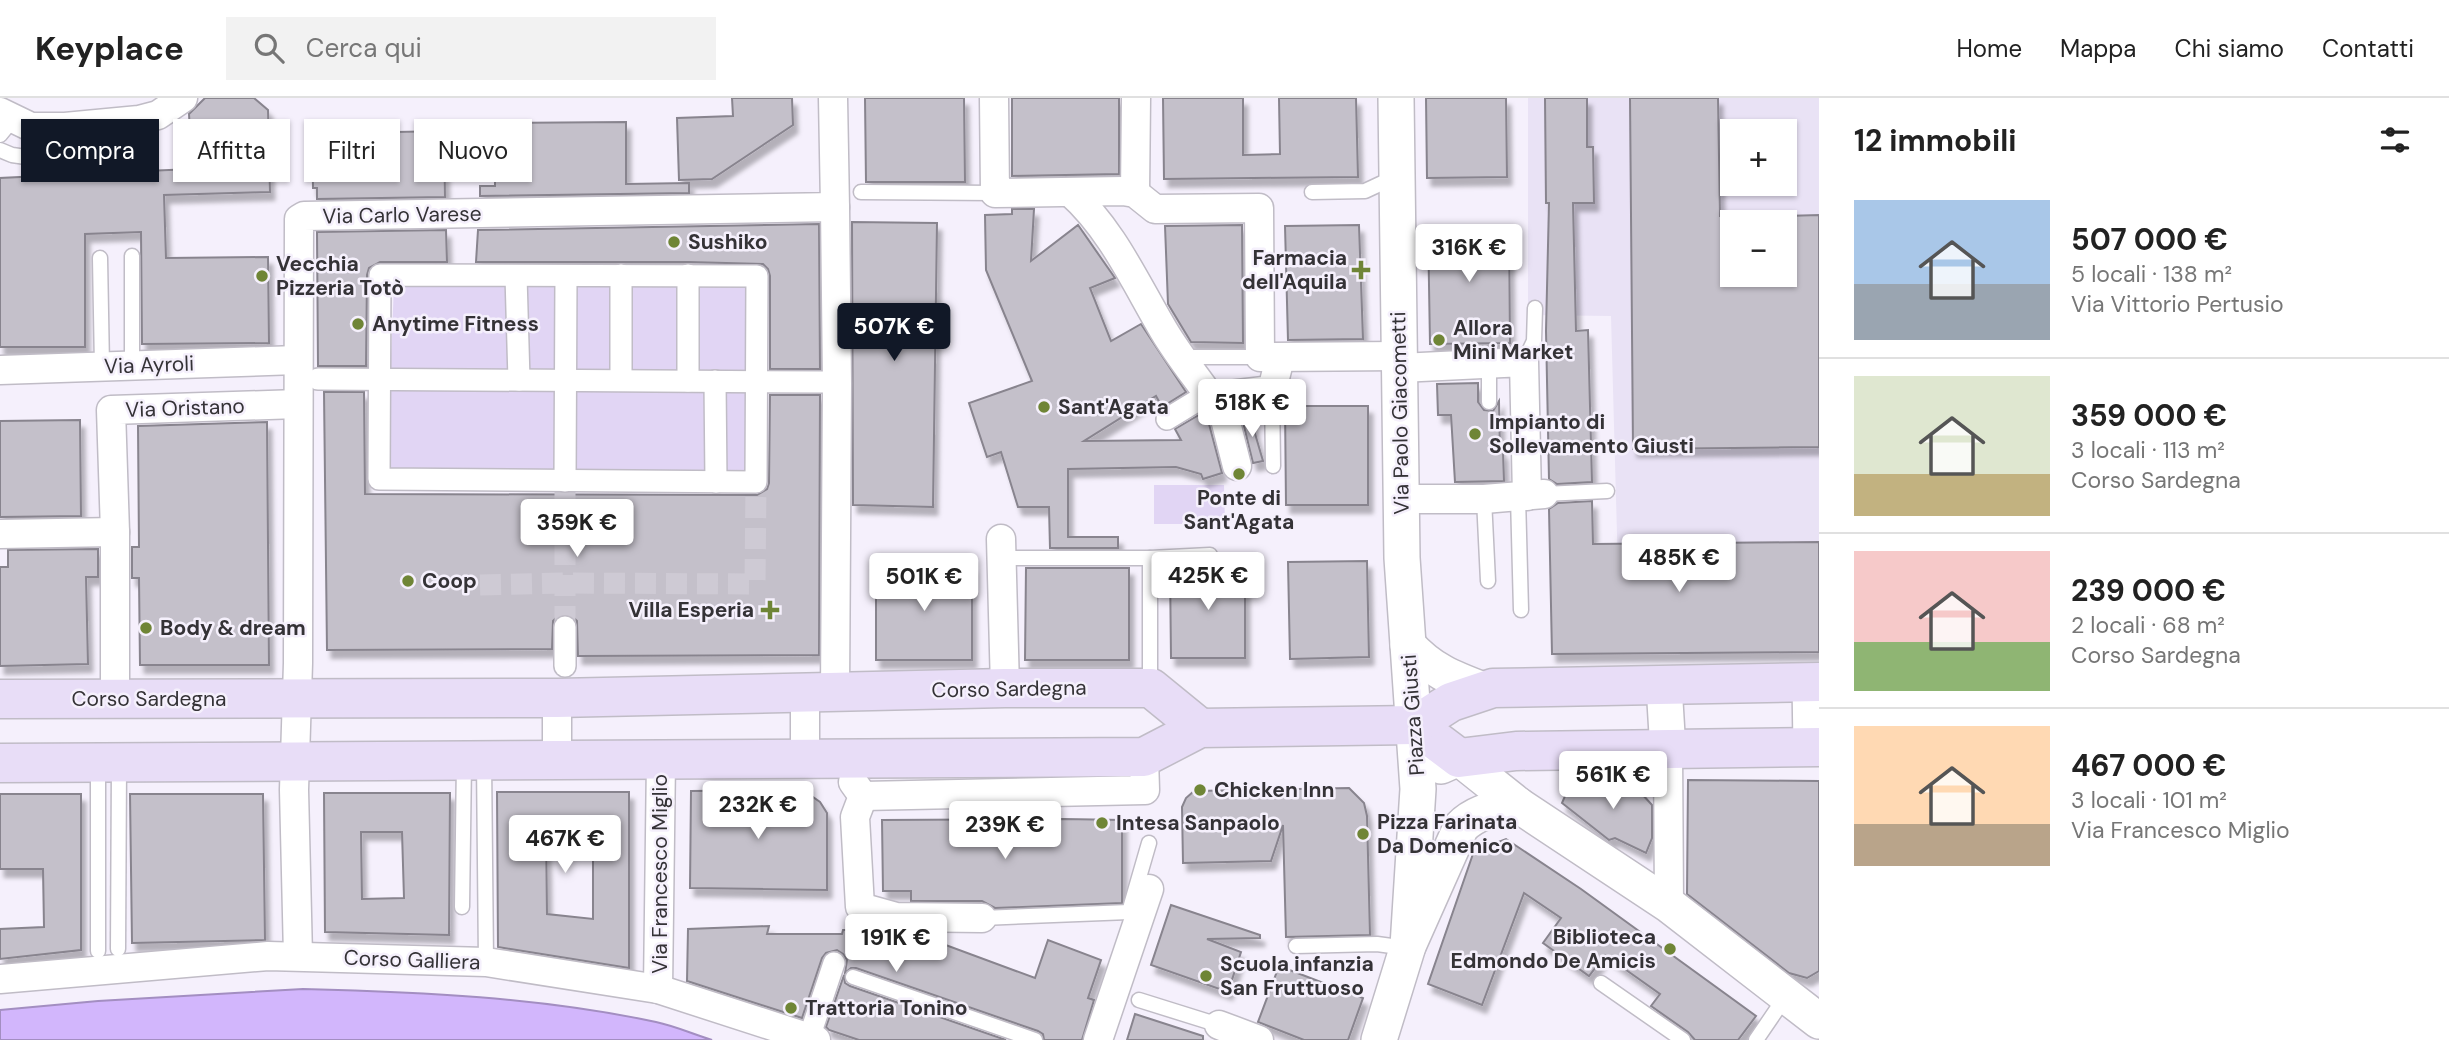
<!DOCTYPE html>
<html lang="it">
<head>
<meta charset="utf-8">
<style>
  :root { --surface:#fff; --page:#f2f2f2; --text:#222; --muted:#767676; --line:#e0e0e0; --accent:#111827 }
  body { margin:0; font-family:"DM Sans",sans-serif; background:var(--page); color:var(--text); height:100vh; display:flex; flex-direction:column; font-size:26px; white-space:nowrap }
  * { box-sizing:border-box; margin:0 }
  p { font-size:23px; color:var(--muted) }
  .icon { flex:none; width:38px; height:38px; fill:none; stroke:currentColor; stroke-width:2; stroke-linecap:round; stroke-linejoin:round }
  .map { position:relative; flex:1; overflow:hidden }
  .panel { display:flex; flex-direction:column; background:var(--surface); width:630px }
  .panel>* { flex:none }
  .hud { position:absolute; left:21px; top:21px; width:665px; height:63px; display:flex; gap:14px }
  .tools { position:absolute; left:1720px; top:21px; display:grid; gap:14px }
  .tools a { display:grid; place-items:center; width:77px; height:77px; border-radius:0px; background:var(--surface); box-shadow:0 2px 5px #0004; font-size:35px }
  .price { position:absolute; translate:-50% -60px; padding:0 16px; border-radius:7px; background:#fff; color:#222; font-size:23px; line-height:46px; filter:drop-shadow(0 2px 4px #0008) }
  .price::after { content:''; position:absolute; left:50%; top:42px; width:21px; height:16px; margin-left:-10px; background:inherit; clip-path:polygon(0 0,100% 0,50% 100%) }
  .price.current { background:var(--accent); color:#fff }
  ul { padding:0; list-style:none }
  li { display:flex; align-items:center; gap:21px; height:175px; padding:0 35px }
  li+li { border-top:2px solid var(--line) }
  li span { display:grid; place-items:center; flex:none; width:196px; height:140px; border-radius:0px; color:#555 }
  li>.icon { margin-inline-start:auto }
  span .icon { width:84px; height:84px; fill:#fffc; stroke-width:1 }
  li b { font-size:30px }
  h2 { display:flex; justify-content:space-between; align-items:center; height:84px; padding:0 35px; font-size:30px }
  .pill { padding:0 24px; border-radius:0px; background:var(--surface); box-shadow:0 2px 5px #0004; font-size:24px; line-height:63px }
  .pill.current { background:var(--accent); color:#fff }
  header { display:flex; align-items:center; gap:42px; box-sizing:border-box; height:98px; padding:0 35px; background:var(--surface); border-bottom:2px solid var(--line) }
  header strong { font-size:33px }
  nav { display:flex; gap:38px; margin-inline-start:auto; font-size:24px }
  .search { width:490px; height:63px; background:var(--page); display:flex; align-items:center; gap:18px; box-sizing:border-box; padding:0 24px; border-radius:0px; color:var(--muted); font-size:26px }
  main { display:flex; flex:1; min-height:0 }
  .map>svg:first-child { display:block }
  .built { fill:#e9e2f5; fill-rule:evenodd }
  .green { fill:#e1d5f4 }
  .water { fill:#d2b6fc; stroke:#a38ec1; stroke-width:2 }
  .building { fill:#c4c0ca; stroke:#88848e; stroke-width:2; fill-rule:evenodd; filter:url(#shadow) }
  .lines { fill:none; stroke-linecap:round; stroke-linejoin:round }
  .pedestrian-tunnel { stroke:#cecad4; stroke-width:21; stroke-dasharray:21 10; stroke-linecap:butt }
  .service-casing { stroke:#c0bcc6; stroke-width:17 }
  .pedestrian-casing { stroke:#c0bcc6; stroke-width:24 }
  .minor-casing { stroke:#c0bcc6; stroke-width:31 }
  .tertiary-casing { stroke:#c0bcc6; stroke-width:38 }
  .secondary-casing { stroke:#c0bcc6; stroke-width:41 }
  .service { stroke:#fff; stroke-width:14 }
  .pedestrian { stroke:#fff; stroke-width:21 }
  .minor { stroke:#fff; stroke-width:28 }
  .tertiary { stroke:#fff; stroke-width:35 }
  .secondary { stroke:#e8ddf7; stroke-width:38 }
  .poi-dot { fill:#6f8536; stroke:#f5f0fc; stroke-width:2.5 }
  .labels { text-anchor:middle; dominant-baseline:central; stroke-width:5; stroke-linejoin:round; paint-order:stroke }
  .street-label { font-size:21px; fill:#343236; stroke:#f5f0fc }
  .poi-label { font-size:21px; font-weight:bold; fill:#343236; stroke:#f5f0fc; text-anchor:start }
</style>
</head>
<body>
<header>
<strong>Keyplace</strong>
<div class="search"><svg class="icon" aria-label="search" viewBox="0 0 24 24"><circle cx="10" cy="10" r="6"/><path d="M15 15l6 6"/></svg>Cerca qui</div>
<nav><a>Home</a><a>Mappa</a><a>Chi siamo</a><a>Contatti</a></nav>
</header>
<main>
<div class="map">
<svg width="1819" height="942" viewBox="0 0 1819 942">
  <defs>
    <filter id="shadow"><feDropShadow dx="4.5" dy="8" stdDeviation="2" flood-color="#0004"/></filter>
  </defs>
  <rect width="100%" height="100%" fill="#f5f0fc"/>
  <!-- built -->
  <path class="built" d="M1528,0H1819V544L1620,546L1611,218L1528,217ZM1732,33H1785V86H1732ZM1732,124H1785V177H1732Z"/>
  <!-- green -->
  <g class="green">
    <polygon points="751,185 749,376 386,375 394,188"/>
    <polygon points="1154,387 1224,387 1225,426 1154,426"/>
  </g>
  <!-- water -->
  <path class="water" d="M303,891C420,894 540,899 656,924C675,928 693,936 712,942H0V912L98,903Z"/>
  <!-- building -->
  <g class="building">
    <polygon points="205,0 254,0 268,12 270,94 164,97 166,160 268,159 269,245 142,246 141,134 85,136 85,249 0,249 0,80 102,75 99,42 142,38 146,73 192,71 189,16"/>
    <polygon points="732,0 792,0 793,27 712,81 679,82 677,20 733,18"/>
    <polygon points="865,0 964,0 965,84 866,84"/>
    <polygon points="1012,0 1119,0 1119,76 1012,78"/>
    <polygon points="1163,0 1243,0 1243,57 1280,56 1279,0 1356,0 1358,79 1164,81"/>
    <polygon points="1426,0 1506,0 1507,79 1427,80"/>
    <polygon points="1545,0 1587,0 1587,49 1593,49 1594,105 1573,105 1576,233 1588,232 1592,384 1557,386 1549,381 1546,233 1549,105 1546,105"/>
    <polygon points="1630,0 1718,0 1720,118 1732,118 1732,177 1785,177 1785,118 1819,117 1819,349 1633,351"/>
    <polygon points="626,24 626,86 689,85 689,95 480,98 480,88 495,88 495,25"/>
    <polygon points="395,30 396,34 444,33 445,99 317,101 317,90 313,90 312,32"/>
    <polygon points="1012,111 1034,111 1031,163 1078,127 1115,180 1090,190 1111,243 1141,226 1186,294 1162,309 1156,298 1084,343 1181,342 1175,331 1204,314 1209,326 1222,375 1203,381 1201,376 1176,369 1068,371 1068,439 1118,439 1118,450 1050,450 1049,409 1018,409 1001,354 987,359 969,305 1032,283 986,172 985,117 1012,116"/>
    <polygon points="852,124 937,125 933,409 853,407"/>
    <polygon points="819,126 820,271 770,271 770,178 768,171 763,166 689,164 476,164 478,132"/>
    <polygon points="1242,127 1243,245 1191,244 1168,206 1165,128"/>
    <polygon points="1359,127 1363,241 1288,242 1285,128"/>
    <polygon points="1509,127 1510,245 1430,246 1428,128"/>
    <polygon points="446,132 447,164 380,164 369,170 367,177 366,268 318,268 317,134"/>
    <polygon points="1478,285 1478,304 1484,312 1493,313 1499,303 1500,354 1503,354 1504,383 1455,384 1451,317 1438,317 1437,286"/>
    <polygon points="324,294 364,294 365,396 757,397 767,391 769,385 770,297 820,297 819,557 578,558 577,523 572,518 566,516 559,517 553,523 552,551 327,552"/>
    <polygon points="1285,308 1368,308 1368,407 1286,407"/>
    <polygon points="1249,315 1263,363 1253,365 1241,316"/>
    <polygon points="80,322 81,418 0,419 0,323"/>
    <polygon points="267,324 269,567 140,567 139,480 132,480 132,449 139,449 138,328"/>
    <polygon points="1592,403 1593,446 1819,444 1819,554 1552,556 1549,411 1558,405"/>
    <polygon points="98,451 98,479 86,479 88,566 0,568 0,469 8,469 8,452"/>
    <polygon points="1367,463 1369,559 1290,561 1288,464"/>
    <polygon points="1245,467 1245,560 1171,560 1170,469"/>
    <rect x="876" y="468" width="96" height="94"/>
    <polygon points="1026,470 1129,470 1129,562 1025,562"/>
    <polygon points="1688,682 1819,683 1819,873 1807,880 1789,875 1687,796"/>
    <polygon points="1571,684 1631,684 1652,707 1652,740 1646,755 1615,740 1609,742 1562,705"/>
    <polygon points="1349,690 1364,705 1367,718 1370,837 1286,839 1283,727 1271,763 1183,765 1182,709 1186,700 1194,693"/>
    <polygon points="791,692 810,697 820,704 827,715 827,792 690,790 691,693"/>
    <path d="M497,694H629V870L498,849ZM593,731V821L547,816L546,732Z"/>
    <path d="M324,695H450L449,837L325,834ZM361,734H402L404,800L362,801Z"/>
    <polygon points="0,696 81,696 81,852 0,861 0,831 44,829 43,771 0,771"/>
    <polygon points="130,696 263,696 265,842 132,845"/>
    <polygon points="1064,721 1122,722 1122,805 995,810 982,803 911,803 911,793 883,793 882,722"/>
    <polygon points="1506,741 1581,791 1756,918 1738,942 1695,942 1688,934 1651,908 1660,896 1605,857 1589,878 1543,845 1561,820 1524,795 1482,907 1428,886 1474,753"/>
    <polygon points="1171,807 1260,837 1260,840 1207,841 1241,854 1228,894 1151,867"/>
    <polygon points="769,828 767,836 842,836 843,832 880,832 895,836 916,836 1035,880 1048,842 1101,862 1088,900 1094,902 1082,942 1044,942 1043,936 1038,933 856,870 851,870 845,875 847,862 843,856 837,852 826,855 822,860 802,920 687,883 688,831"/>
    <polygon points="1279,868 1363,900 1348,942 1304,942 1258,924"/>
    <polygon points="844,877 845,885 850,888 1006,942 859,942 829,932 826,929"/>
    <polygon points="1135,916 1203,938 1203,942 1127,942"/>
  </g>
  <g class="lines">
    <!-- pedestrian-tunnel -->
    <g class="pedestrian-tunnel">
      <polyline points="480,487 565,485 755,486 756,384"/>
      <polyline points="565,529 565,383"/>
    </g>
    <defs>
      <g id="service">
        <polyline points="0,37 13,21"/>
        <polyline points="0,52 12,57 33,60"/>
        <polyline points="861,94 995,95"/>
        <polyline points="1312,94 1365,93 1395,79"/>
        <polyline points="100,160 102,269"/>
        <polyline points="1194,259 1260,259"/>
        <polyline points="1524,264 1534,243 1535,210"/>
        <polyline points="132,268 132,158"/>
        <polyline points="1272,292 1273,368"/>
        <polyline points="1489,304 1489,266"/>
        <polyline points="1544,396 1607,393"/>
        <polyline points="1518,399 1521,512"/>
        <polyline points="1484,401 1488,483"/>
        <polyline points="1001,460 1150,460 1150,588"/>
        <polyline points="1150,460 1210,457"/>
        <polyline points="484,663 486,864"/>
        <polyline points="98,665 98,853"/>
        <polyline points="462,809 464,663"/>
        <polyline points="982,820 1129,814 1149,745"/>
        <polyline points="1296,848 1377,846 1406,850"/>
        <polyline points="118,851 119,667"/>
        <polyline points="853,879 1035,942"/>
        <polyline points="1601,885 1683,942"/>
        <polyline points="1139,902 1219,927"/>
        <polyline points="1756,942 1786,898"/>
      </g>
      <g id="pedestrian">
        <polygon points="380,177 757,178 756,384 379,381"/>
        <polyline points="516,178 519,282"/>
        <polyline points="318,281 825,284"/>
        <polyline points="621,282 621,177"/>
        <polyline points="688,283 688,177"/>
        <polyline points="715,283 716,384"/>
        <polyline points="1167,321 1208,296"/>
        <polyline points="565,383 566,178"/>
        <polyline points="565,568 565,529"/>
        <polyline points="809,940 834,865"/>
      </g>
      <g id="minor">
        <polyline points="994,0 995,95 1123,93 1135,95 1155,111 1259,110 1260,259 1400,258"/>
        <polyline points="0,14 31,29 65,29 139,22 158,17 183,0"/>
        <path d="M1070,94C1112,131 1136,186 1164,233C1177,255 1193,275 1208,296L1221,298L1272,292L1280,260"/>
        <polyline points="1135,95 1136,0"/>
        <polyline points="1400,270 1524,264 1527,398"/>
        <polyline points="0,272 297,262"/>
        <polyline points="1215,298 1225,321 1237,368"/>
        <polyline points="1401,401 1484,401 1544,396"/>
        <polyline points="0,436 115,434"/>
        <polyline points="1001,441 1005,590"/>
        <polyline points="805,594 805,662"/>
        <polyline points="835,594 837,285 835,109"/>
        <polyline points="115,600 115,434 111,312 298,306"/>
        <polyline points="557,600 557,662"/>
        <polyline points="1668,653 1669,807"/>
        <polyline points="853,684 863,698 855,719 860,809 896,819 982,820"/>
        <polyline points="863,698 1145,692 1144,659"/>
        <polyline points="298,858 294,692 298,565 299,121 304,118 835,109 833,0"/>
        <polyline points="0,881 268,858 486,864 658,891 816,942"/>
        <polyline points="658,891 661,661"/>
        <polyline points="1219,927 1259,942"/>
        <polyline points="1098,942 1149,791"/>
      </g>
      <g id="tertiary">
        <polyline points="1396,0 1402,460 1418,691 1408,848"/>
        <path d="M1408,547C1431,572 1451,580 1483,592"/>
        <polyline points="1810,584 1811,649"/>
        <polyline points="1664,587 1668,653"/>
        <polyline points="1441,668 1459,660 1518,707 1669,807 1819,923"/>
        <path d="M1379,942L1408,848L1461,729C1475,714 1498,709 1518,707"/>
      </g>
      <g id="secondary">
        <polyline points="0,601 557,600 1005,590 1151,590 1200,630"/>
        <polyline points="1415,627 1459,660 1516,653 1819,649"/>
        <polyline points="0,665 1144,659 1200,630 1415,627 1451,604 1493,590 1819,584"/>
      </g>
    </defs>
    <!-- service casing -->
    <use href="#service" class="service-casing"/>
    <!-- pedestrian casing -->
    <use href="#pedestrian" class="pedestrian-casing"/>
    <!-- minor casing -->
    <use href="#minor" class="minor-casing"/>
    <!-- tertiary casing -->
    <use href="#tertiary" class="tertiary-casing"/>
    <!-- secondary casing -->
    <use href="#secondary" class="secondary-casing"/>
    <!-- service -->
    <use href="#service" class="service"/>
    <!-- pedestrian -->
    <use href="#pedestrian" class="pedestrian"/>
    <!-- minor -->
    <use href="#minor" class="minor"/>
    <!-- tertiary -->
    <use href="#tertiary" class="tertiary"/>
    <!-- secondary -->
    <use href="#secondary" class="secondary"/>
  </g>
  <!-- markers -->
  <g class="poi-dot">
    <circle cx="674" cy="144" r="7"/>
    <path d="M1357.5 161.5h7v7h7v7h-7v7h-7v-7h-7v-7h7z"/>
    <circle cx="262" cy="178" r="7"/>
    <circle cx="358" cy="226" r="7"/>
    <circle cx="1439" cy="242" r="7"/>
    <circle cx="1044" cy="309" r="7"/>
    <circle cx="1475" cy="336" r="7"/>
    <circle cx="1239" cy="376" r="7"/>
    <circle cx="408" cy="483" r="7"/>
    <path d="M766.5 501.5h7v7h7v7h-7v7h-7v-7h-7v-7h7z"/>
    <circle cx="146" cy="530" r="7"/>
    <circle cx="1200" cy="692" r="7"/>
    <circle cx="1102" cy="725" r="7"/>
    <circle cx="1363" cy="736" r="7"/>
    <circle cx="1670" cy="851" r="7"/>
    <circle cx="1206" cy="878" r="7"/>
    <circle cx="791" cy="910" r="7"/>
  </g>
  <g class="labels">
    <!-- street labels -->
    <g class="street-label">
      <text transform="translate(402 117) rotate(-1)">Via Carlo Varese</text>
      <text transform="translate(149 267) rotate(-2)">Via Ayroli</text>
      <text transform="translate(185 310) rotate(-2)">Via Oristano</text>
      <text transform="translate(1400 315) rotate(-91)">Via Paolo Giacometti</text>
      <text transform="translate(1009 591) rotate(-1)">Corso Sardegna</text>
      <text x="149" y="601">Corso Sardegna</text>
      <text transform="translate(1413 617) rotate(-94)">Piazza Giusti</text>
      <text transform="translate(660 776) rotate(-90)">Via Francesco Miglio</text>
      <text transform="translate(412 862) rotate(2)">Corso Galliera</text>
    </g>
    <!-- poi labels -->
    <g class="poi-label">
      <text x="688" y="144">Sushiko</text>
      <text x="1347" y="160" text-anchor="end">Farmacia<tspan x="1347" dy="24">dell'Aquila</tspan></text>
      <text x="276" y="166">Vecchia<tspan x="276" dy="24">Pizzeria Totò</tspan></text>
      <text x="372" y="226">Anytime Fitness</text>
      <text x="1453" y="230">Allora<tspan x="1453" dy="24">Mini Market</tspan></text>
      <text x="1058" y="309">Sant'Agata</text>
      <text x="1489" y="324">Impianto di<tspan x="1489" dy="24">Sollevamento Giusti</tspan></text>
      <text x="1239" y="400" text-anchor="middle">Ponte di<tspan x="1239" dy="24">Sant'Agata</tspan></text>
      <text x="422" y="483">Coop</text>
      <text x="754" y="512" text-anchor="end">Villa Esperia</text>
      <text x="160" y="530">Body &amp; dream</text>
      <text x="1214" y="692">Chicken Inn</text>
      <text x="1377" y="724">Pizza Farinata<tspan x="1377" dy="24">Da Domenico</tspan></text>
      <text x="1116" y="725">Intesa Sanpaolo</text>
      <text x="1656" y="839" text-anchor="end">Biblioteca<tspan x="1656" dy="24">Edmondo De Amicis</tspan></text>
      <text x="1220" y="866">Scuola infanzia<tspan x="1220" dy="24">San Fruttuoso</tspan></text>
      <text x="805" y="910">Trattoria Tonino</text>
    </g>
  </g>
</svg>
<div class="tools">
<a>+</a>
<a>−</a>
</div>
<b class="price" style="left:1469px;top:186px">316K €</b>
<b class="price current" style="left:894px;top:265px">507K €</b>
<b class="price" style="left:1252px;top:341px">518K €</b>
<b class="price" style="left:577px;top:461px">359K €</b>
<b class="price" style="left:1679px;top:496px">485K €</b>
<b class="price" style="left:1208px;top:514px">425K €</b>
<b class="price" style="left:924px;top:515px">501K €</b>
<b class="price" style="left:1613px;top:713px">561K €</b>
<b class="price" style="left:758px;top:743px">232K €</b>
<b class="price" style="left:1005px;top:763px">239K €</b>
<b class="price" style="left:565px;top:777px">467K €</b>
<b class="price" style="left:896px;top:876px">191K €</b>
<div class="hud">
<a class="pill current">Compra</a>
<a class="pill">Affitta</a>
<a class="pill">Filtri</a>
<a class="pill">Nuovo</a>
</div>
</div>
<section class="panel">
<h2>12 immobili<svg class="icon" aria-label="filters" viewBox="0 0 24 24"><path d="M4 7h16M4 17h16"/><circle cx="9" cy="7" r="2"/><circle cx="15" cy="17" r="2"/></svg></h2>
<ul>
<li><span style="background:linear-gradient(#a9c7e8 60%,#9aa5b1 0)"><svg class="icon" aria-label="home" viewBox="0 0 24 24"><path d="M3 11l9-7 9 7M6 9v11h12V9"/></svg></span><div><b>507 000 €</b><p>5 locali · 138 m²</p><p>Via Vittorio Pertusio</p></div></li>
<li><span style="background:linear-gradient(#dfe7d0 70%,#c2b280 0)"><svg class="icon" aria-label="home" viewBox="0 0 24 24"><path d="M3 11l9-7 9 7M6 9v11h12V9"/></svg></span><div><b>359 000 €</b><p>3 locali · 113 m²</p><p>Corso Sardegna</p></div></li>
<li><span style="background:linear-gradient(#f6c9c9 65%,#8fb573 0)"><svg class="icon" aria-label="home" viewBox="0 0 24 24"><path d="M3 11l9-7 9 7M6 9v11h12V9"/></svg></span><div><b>239 000 €</b><p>2 locali · 68 m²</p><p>Corso Sardegna</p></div></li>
<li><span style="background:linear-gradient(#ffd9b3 70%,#b9a48a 0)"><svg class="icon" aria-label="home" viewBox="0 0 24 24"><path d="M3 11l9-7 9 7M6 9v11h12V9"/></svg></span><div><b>467 000 €</b><p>3 locali · 101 m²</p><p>Via Francesco Miglio</p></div></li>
</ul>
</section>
</main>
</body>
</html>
